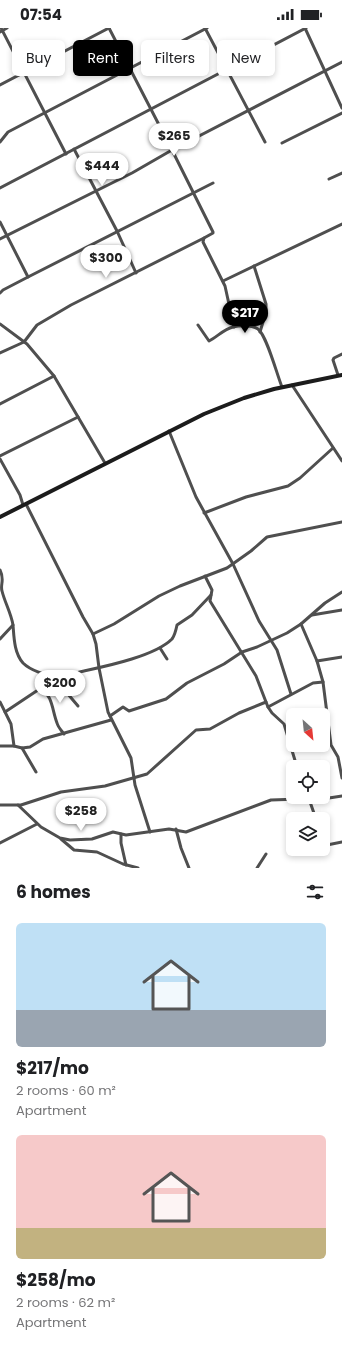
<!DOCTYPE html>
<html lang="en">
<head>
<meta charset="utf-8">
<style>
  :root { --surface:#fff; --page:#f2f2f2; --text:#202124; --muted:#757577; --accent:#000 }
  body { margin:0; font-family:Poppins,sans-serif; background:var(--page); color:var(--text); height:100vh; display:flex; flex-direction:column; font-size:15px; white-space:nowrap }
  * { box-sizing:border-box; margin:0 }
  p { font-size:13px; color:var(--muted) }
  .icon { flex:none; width:22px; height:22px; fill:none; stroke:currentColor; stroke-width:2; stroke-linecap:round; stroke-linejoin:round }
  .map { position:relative; height:840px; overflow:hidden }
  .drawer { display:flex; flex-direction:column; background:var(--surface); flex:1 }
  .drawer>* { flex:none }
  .hud { position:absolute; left:12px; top:12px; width:318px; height:36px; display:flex; gap:8px }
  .needle { width:26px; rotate:153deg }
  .controls { position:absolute; left:286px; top:680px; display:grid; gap:8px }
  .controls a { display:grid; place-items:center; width:44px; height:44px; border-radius:6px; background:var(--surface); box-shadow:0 2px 6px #0003; font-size:20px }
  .price { position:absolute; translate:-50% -34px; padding:0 9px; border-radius:14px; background:#fff; color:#222; font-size:13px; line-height:26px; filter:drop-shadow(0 1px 2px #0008) }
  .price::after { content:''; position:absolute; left:50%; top:24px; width:12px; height:9px; margin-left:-6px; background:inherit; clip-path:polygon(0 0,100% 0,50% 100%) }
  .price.selected { background:var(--accent); color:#fff }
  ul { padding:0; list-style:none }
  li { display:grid; align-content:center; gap:8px; height:212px; padding:0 16px }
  li span { display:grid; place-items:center; height:124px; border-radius:6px; color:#555 }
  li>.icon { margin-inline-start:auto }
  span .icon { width:72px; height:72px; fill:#fffc; stroke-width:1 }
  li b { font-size:17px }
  h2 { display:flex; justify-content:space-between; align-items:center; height:48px; padding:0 16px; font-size:17px }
  .chip { padding:0 14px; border-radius:6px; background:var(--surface); box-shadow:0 2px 6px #0003; font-size:14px; line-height:36px }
  .chip.selected { background:var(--accent); color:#fff }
  .status { display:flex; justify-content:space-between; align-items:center; height:28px; padding:0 20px; background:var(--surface); direction:ltr }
  .status svg { height:11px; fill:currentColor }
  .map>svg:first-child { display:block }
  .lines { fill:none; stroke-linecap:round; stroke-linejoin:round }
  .minor { stroke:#4f4f4f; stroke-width:3 }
  .secondary { stroke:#1c1c1c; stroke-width:4 }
</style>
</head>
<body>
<div class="status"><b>07:54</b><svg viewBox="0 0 49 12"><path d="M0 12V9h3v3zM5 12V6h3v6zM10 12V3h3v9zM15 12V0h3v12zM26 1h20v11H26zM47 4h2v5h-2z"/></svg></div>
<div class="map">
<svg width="342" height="840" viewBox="0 0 342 840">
  <rect width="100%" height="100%" fill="#fff"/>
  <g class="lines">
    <!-- minor -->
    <g class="minor">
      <polyline points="1,0 66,126"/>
      <polyline points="109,0 172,122 213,204 213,205 204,210 203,214 225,258 234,299"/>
      <polyline points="205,0 265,114"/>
      <polyline points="305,0 342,80"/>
      <polyline points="0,4 7,0"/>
      <polyline points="0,57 109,0"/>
      <polyline points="0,114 8,104 207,0"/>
      <polyline points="282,115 342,85"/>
      <polyline points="74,121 117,203 136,245"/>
      <polyline points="329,151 342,145"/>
      <polyline points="0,160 306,0"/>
      <polyline points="0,194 28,249"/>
      <polyline points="0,211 132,145 172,122 342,34"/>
      <polyline points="254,238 266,276 266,284 260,304"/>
      <polyline points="223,253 342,196"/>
      <polyline points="0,265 3,262 28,249 213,155"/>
      <polyline points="0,296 27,316 54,348 105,435"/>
      <path d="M198,297L209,313C217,309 224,301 233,299C240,297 252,297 258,301C267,308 277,347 282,359"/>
      <polyline points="0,325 24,314 37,297 71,277 204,210"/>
      <polyline points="338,347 333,332 334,330 342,326"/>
      <polyline points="292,357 342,433"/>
      <polyline points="0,376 54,348"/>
      <polyline points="169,403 196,469 233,536 259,593 277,622 291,666"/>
      <polyline points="0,428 78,389"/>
      <polyline points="0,431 20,467 23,477"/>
      <polyline points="26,476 83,589 93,606 96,616 99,640 108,684 131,730 135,757 150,804"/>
      <polyline points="204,485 246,469 288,458 300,450 333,420"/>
      <path d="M0,542C5,552 0,556 2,563C5,575 11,585 13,597L0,611"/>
      <polyline points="205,548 212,562 210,573 256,648 266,674"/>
      <polyline points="312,587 342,582"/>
      <polyline points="301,596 317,633 323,654 331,717 338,729 342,750"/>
      <path d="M13,597C14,609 14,625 23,635C30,642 46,648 57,648C66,649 75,645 84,643C107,638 155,628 172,611C175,607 176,602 177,597L192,587L211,567"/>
      <polyline points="93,606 114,596 159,568 180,558 227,540 251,523 267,509 342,494"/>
      <polyline points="160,620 167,631"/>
      <polyline points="317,633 342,629"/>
      <polyline points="57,648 67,665 78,678"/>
      <path d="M41,660C53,669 52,682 57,695C58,699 61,702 64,706"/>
      <polyline points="0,674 11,696 14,718 22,720 36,744"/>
      <polyline points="268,679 272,685 284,696 297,739"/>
      <polyline points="5,684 41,660 44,655 54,648"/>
      <polyline points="110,688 123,679 129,683 166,671 187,655 224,636 242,624 257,619 287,605 301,596 325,575 342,564"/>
      <polyline points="0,718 14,718"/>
      <polyline points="22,720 30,719 43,711 111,692"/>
      <polyline points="309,771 316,791"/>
      <polyline points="0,777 21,777 61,764 105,758 147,746 196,702 210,701 239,685 266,674 268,679 313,655 323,654"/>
      <polyline points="18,777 41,799 60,810 70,812 92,811 113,804 126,807 169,801 186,804 271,772 329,770 342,768"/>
      <polyline points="176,801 181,820 189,840"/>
      <polyline points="121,806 121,815 126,837"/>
      <polyline points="61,811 74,822 97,824 123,836 138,840"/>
      <polyline points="323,811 325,815 327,817 342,814"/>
      <polyline points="0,815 37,796"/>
      <polyline points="257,840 266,826"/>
    </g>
    <!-- secondary -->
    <polyline class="secondary" points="0,489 204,386 244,370 274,361 342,347"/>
  </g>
</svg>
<div class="controls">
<a><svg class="needle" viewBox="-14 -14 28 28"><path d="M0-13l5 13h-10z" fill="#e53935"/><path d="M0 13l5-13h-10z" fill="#757577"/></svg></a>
<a><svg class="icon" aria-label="locate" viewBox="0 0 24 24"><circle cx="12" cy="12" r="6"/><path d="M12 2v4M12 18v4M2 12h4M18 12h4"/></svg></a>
<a><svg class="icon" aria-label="layers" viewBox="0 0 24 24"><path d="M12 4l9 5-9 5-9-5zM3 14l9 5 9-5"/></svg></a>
</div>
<b class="price" style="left:174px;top:129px">$265</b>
<b class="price" style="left:102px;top:159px">$444</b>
<b class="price" style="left:106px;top:251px">$300</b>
<b class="price selected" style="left:245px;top:306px">$217</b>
<b class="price" style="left:60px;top:676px">$200</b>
<b class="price" style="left:81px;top:804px">$258</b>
<div class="hud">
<a class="chip">Buy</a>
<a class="chip selected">Rent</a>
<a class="chip">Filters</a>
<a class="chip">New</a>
</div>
</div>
<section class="drawer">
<h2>6 homes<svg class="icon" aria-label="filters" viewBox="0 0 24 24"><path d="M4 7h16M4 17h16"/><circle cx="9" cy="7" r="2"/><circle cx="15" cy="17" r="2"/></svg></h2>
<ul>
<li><span style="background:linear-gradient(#bfe0f5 70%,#9aa5b1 0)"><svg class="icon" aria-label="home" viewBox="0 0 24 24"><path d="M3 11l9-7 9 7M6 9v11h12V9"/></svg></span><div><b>$217/mo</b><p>2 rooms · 60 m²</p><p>Apartment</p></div></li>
<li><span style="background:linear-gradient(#f6c9c9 75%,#c2b280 0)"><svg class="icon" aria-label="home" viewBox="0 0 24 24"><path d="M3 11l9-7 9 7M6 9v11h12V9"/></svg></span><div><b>$258/mo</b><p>2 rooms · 62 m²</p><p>Apartment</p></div></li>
</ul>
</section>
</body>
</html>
